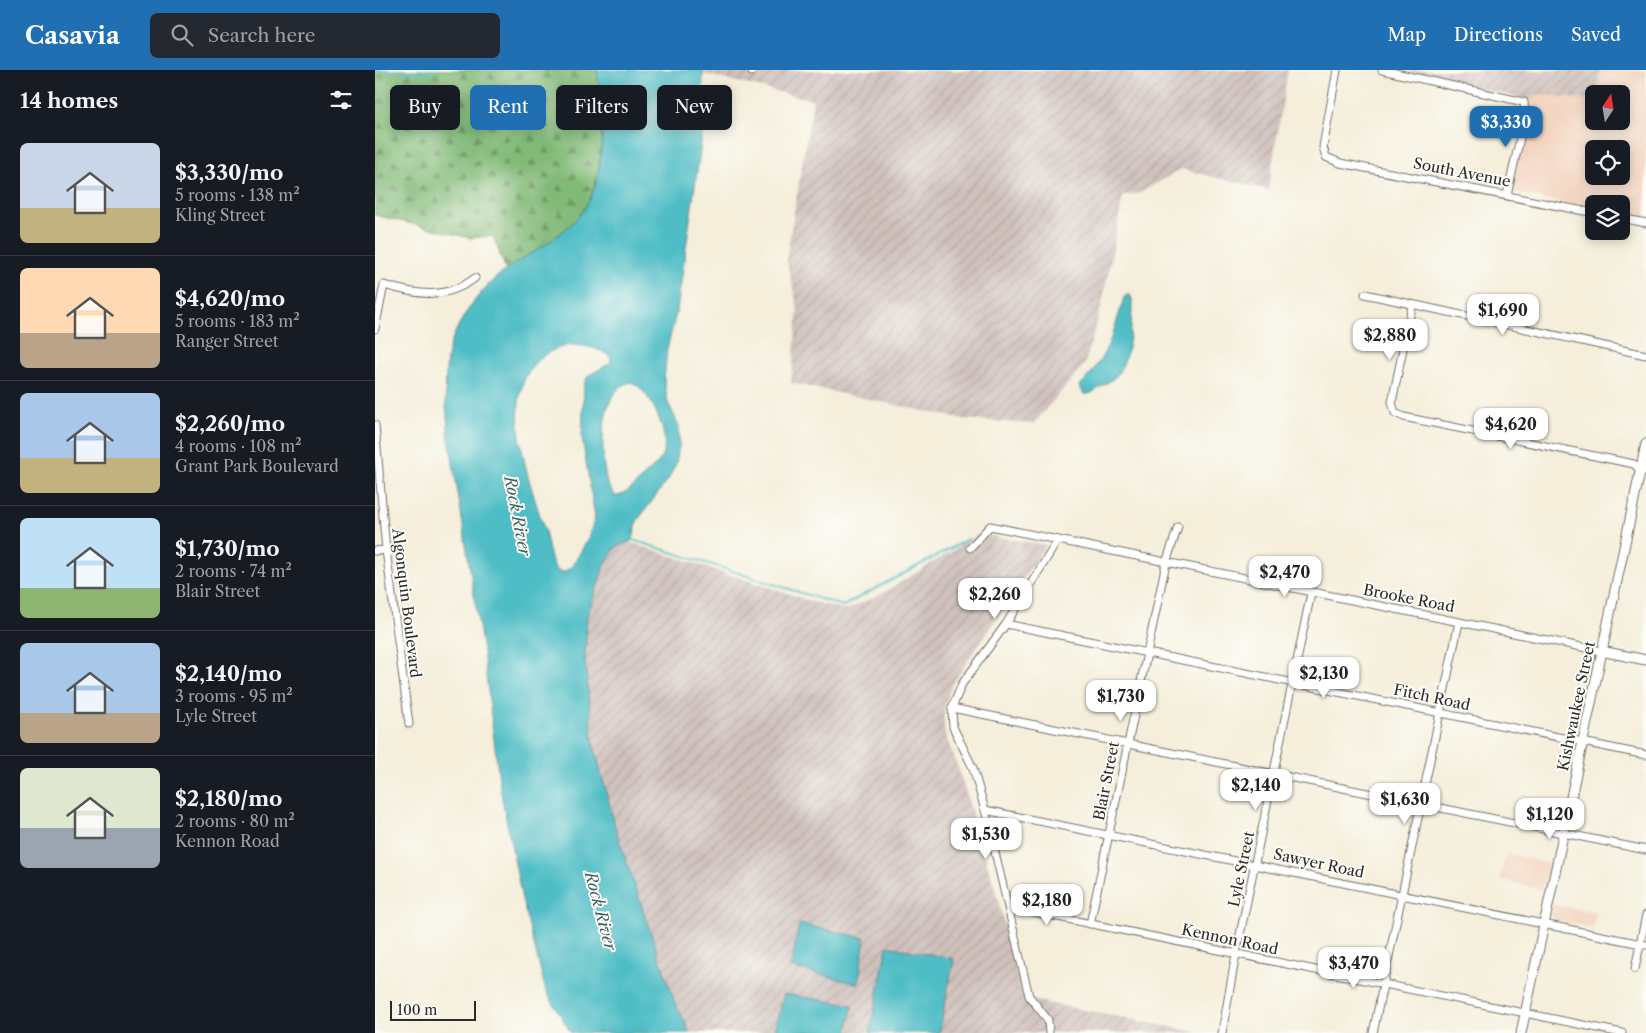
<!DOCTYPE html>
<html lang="en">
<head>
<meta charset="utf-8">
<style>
  :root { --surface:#171b24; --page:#242831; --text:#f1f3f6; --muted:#9ea1a6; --line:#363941; --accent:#1f6fb2 }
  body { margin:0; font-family:"Libre Caslon Text",serif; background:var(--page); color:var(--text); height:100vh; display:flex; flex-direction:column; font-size:19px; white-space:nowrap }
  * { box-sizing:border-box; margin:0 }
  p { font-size:16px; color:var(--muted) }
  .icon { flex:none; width:28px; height:28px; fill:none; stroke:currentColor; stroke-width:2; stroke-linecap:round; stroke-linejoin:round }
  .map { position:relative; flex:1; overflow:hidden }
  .drawer { display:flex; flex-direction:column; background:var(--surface); width:375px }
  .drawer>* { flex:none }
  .top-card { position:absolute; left:15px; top:15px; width:475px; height:45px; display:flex; gap:10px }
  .needle { width:32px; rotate:12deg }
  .tools { position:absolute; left:1210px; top:15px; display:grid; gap:10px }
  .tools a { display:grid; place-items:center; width:45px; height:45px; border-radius:8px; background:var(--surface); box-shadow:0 2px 12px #0003; font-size:25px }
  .scale { position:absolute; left:15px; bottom:12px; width:86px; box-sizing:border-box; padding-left:5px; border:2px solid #2b2b2b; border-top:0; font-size:14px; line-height:18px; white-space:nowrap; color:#2b2b2b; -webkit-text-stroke:4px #fdfcf7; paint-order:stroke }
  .price { position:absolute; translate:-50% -42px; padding:0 11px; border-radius:10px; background:#fff; color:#222; font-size:16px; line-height:32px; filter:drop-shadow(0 1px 2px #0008) }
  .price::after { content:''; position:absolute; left:50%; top:30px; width:15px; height:11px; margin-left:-8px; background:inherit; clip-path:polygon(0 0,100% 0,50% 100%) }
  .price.active { background:var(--accent); color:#fff }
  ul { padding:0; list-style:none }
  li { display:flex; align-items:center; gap:15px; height:125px; padding:0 20px }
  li+li { border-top:1px solid var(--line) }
  li span { display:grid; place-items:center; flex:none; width:140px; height:100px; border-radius:8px; color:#555 }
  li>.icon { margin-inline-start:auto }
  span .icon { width:60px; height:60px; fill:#fffc; stroke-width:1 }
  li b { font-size:21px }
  h2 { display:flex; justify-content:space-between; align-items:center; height:60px; padding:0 20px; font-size:21px }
  .tag { padding:0 18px; border-radius:8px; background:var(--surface); box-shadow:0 2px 12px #0003; font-size:18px; line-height:45px }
  .tag.active { background:var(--accent); color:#fff }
  header { display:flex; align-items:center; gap:30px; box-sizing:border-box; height:70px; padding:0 25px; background:var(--accent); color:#fff }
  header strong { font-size:24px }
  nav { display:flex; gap:28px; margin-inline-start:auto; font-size:18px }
  .search { width:350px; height:45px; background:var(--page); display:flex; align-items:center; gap:12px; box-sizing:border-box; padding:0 18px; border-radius:8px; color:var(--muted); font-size:19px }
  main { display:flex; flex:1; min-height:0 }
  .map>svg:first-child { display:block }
  .built { fill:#f3d4bf; fill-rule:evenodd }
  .industrial { fill:url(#industrial-furrows) }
  .forest { fill:url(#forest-firs); stroke:#567251 }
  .water { fill:#4fbdc6; stroke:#3d7478; fill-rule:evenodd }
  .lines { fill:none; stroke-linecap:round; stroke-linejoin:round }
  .stream { stroke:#4fbdc6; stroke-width:2 }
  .minor-casing { stroke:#716f68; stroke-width:9 }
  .tertiary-casing { stroke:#716f68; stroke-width:11 }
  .minor { stroke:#fff; stroke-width:7 }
  .tertiary { stroke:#fff; stroke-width:9 }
  .labels { text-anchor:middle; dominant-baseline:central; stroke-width:4; stroke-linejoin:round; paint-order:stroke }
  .street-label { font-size:15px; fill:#2b2b2b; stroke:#fdfcf7 }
  .water-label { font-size:16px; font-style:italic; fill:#385e61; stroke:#fdfcf7 }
</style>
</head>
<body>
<header>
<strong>Casavia</strong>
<div class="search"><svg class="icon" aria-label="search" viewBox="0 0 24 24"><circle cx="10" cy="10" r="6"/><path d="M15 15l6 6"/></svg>Search here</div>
<nav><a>Map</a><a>Directions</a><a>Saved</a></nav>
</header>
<main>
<section class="drawer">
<h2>14 homes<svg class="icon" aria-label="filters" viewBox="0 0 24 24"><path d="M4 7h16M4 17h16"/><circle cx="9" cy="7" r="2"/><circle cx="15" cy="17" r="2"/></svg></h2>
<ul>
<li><span style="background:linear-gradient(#c9d6e8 65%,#c2b280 0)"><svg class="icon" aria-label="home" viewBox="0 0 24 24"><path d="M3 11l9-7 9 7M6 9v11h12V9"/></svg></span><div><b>$3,330/mo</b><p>5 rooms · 138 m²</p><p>Kling Street</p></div></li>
<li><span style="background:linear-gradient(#ffd9b3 65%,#b9a48a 0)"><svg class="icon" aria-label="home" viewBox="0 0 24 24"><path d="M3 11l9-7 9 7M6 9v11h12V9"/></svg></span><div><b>$4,620/mo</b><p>5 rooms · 183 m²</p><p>Ranger Street</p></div></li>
<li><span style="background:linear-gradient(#a9c7e8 65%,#c2b280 0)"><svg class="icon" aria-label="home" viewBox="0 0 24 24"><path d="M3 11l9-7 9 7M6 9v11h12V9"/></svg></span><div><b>$2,260/mo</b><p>4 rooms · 108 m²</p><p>Grant Park Boulevard</p></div></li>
<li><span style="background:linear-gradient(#bfe0f5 70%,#8fb573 0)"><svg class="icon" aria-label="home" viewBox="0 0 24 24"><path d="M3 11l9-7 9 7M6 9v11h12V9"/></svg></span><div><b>$1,730/mo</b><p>2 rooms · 74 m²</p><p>Blair Street</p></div></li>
<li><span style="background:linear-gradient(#a9c7e8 70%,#b9a48a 0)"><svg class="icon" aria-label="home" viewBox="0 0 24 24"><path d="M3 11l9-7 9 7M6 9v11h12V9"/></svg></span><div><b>$2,140/mo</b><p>3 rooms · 95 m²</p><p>Lyle Street</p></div></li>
<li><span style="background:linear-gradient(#dfe7d0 60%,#9aa5b1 0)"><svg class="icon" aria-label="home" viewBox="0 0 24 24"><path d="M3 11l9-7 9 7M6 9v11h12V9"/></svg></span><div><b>$2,180/mo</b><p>2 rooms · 80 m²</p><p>Kennon Road</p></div></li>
</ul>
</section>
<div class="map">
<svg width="1271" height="963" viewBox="0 0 1271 963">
  <defs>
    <pattern id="industrial-furrows" width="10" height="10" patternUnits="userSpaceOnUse" patternTransform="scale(1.25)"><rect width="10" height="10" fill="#cfc0bb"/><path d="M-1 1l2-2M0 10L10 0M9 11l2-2" fill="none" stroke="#b2a5a1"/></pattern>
    <pattern id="forest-firs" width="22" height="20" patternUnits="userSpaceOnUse" patternTransform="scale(1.25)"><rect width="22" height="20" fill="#81b977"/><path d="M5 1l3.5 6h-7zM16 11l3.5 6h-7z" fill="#6a9762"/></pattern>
  </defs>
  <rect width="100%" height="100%" fill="#fdfcf7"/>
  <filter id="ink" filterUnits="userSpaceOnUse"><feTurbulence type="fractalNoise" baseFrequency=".02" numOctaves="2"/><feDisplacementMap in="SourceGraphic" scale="10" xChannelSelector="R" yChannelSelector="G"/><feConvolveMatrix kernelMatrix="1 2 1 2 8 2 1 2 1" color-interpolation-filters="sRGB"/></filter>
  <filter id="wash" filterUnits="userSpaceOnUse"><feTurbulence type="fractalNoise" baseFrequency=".0096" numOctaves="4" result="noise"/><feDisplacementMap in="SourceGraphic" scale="20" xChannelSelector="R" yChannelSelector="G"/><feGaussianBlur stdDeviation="1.12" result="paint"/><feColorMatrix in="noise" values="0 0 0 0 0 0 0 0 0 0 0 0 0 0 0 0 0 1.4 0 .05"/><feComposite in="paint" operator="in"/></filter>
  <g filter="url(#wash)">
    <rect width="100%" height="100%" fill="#f4eeda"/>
    <!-- built -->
    <g class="built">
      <path d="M1226,0H1271V150L1246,145V134H1219V139L1135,122L1155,39L1154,30L1162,23L1219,31V51H1246V24H1222ZM1219,79H1246V106H1219Z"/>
      <polygon points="1131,783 1176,794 1170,820 1125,810"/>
      <polygon points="1178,834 1221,843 1218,859 1179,850 1176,845"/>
    </g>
    <!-- industrial -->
    <g class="industrial">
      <polygon points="328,0 913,0 893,120 806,99 765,123 748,126 728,230 710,294 658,354 587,349 416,313 423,239 411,189 438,30 328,4"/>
      <polygon points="1036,0 1226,0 1219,31 1163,24 1154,30 1036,2"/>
      <polygon points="604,464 671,475 576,616 569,640 569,661 583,697 623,829 648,928 826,963 315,963 299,930 243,767 218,672 210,591 212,546 230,494 241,477 254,472 439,532 472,540 508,523"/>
    </g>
    <!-- forest -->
    <path class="forest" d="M0,0H222C228,47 234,113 200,152C184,170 152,186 131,200L118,166L95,168L0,145Z"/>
    <!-- water -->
    <g class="water">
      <path d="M222,0H328L327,67L302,240L292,279L289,310L293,333L304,356V377L301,393L293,410L262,451L258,470L241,477L230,494L212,546L210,591L218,672L243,767L299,930L315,963H196L171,921L147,829L125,718L108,581L74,368C71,341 69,314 72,288C77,258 101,224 124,205C135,196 147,189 159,182C180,168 202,154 214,131C233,94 227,40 222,0ZM195,275C207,275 228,278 236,288L235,293L213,306L209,314L207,368L220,447L213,469L198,495L189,502L182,501C172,486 174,471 168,455C151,401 111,292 195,275ZM256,312C275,319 297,367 287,386C283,395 272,402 266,409C259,416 250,426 240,426C237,421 232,415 231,409C226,383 223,320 256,312Z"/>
      <path d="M754,224L757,228C757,252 756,285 742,305C738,310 731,313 726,317C720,320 716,325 709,324L704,316C731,291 739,262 749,227Z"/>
      <polygon points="424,854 490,868 483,914 416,897"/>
      <polygon points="512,876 579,889 564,963 495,963"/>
      <polygon points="409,924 478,935 472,963 400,961"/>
    </g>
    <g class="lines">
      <!-- stream -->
      <g class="stream">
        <polyline points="0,2 6,0 37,2 61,0"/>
        <polyline points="258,470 468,536 593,469"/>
      </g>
    </g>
  </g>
  <g filter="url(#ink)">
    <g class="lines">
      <defs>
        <g id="minor">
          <polyline points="962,0 948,77 951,87 965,93 1219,143"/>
          <polyline points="1007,0 1149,32 1150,46 1132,125"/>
          <polyline points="377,2 377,0"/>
          <polyline points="1246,148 1271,153"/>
          <polyline points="990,224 1271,285"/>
          <polyline points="1037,236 1017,332 1020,343 1029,347 1259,394 1265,400 1271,401"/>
          <path d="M0,259L9,215C42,225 71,230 100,208"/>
          <polyline points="0,355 11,480 34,654"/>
          <polyline points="595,478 615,456 1226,581"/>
          <polyline points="0,481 11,480"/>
          <polyline points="631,554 1271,685"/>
          <polyline points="577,638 1271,780"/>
          <polyline points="610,740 1271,875"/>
          <polyline points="634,837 1247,963"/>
          <polyline points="715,854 791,493 803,457"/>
          <polyline points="1260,899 1271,845"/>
          <polyline points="674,963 673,950 654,926 610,740 598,698 578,657 577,638 587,614 631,554 683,470"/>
          <polyline points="847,963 861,884 936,523"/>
          <polyline points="998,963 1084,552"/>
        </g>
        <g id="tertiary">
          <polyline points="1226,581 1271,590"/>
          <polyline points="1146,963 1271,374"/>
        </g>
      </defs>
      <!-- minor casing -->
      <use href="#minor" class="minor-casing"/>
      <!-- tertiary casing -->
      <use href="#tertiary" class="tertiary-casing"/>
      <!-- minor -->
      <use href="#minor" class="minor"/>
      <!-- tertiary -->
      <use href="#tertiary" class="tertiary"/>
    </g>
  </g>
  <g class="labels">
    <!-- street labels -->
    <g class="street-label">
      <text transform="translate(1087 102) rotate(11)">South Avenue</text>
      <text transform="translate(1034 528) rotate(11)">Brooke Road</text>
      <text transform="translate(32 533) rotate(83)">Algonquin Boulevard</text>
      <text transform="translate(1057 627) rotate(12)">Fitch Road</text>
      <text transform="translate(1201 636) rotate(-78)">Kishwaukee Street</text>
      <text transform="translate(731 711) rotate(-79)">Blair Street</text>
      <text transform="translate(944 793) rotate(12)">Sawyer Road</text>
      <text transform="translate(866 799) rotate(-78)">Lyle Street</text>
      <text transform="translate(855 869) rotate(12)">Kennon Road</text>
    </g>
    <!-- water labels -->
    <g class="water-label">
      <text transform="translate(143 446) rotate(79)">Rock River</text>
      <text transform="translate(226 841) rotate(75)">Rock River</text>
    </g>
  </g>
</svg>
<div class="tools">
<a><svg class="needle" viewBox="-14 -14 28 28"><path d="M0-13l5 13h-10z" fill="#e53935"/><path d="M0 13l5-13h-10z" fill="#9ea1a6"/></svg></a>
<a><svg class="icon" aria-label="locate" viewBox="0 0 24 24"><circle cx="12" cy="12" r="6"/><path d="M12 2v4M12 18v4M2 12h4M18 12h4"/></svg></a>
<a><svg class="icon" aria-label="layers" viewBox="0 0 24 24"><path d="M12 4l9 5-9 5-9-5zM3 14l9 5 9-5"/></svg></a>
</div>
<div class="scale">100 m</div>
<b class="price active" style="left:1131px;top:78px">$3,330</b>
<b class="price" style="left:1128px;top:266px">$1,690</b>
<b class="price" style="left:1015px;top:291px">$2,880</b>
<b class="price" style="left:1136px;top:380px">$4,620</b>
<b class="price" style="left:910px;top:528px">$2,470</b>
<b class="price" style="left:620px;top:550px">$2,260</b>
<b class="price" style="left:949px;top:629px">$2,130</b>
<b class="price" style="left:746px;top:652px">$1,730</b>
<b class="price" style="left:881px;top:741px">$2,140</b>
<b class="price" style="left:1030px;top:755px">$1,630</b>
<b class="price" style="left:1175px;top:770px">$1,120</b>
<b class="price" style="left:611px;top:790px">$1,530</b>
<b class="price" style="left:672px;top:856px">$2,180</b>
<b class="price" style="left:979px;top:919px">$3,470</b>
<div class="top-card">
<a class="tag">Buy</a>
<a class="tag active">Rent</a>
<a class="tag">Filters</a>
<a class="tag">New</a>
</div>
</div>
</main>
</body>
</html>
